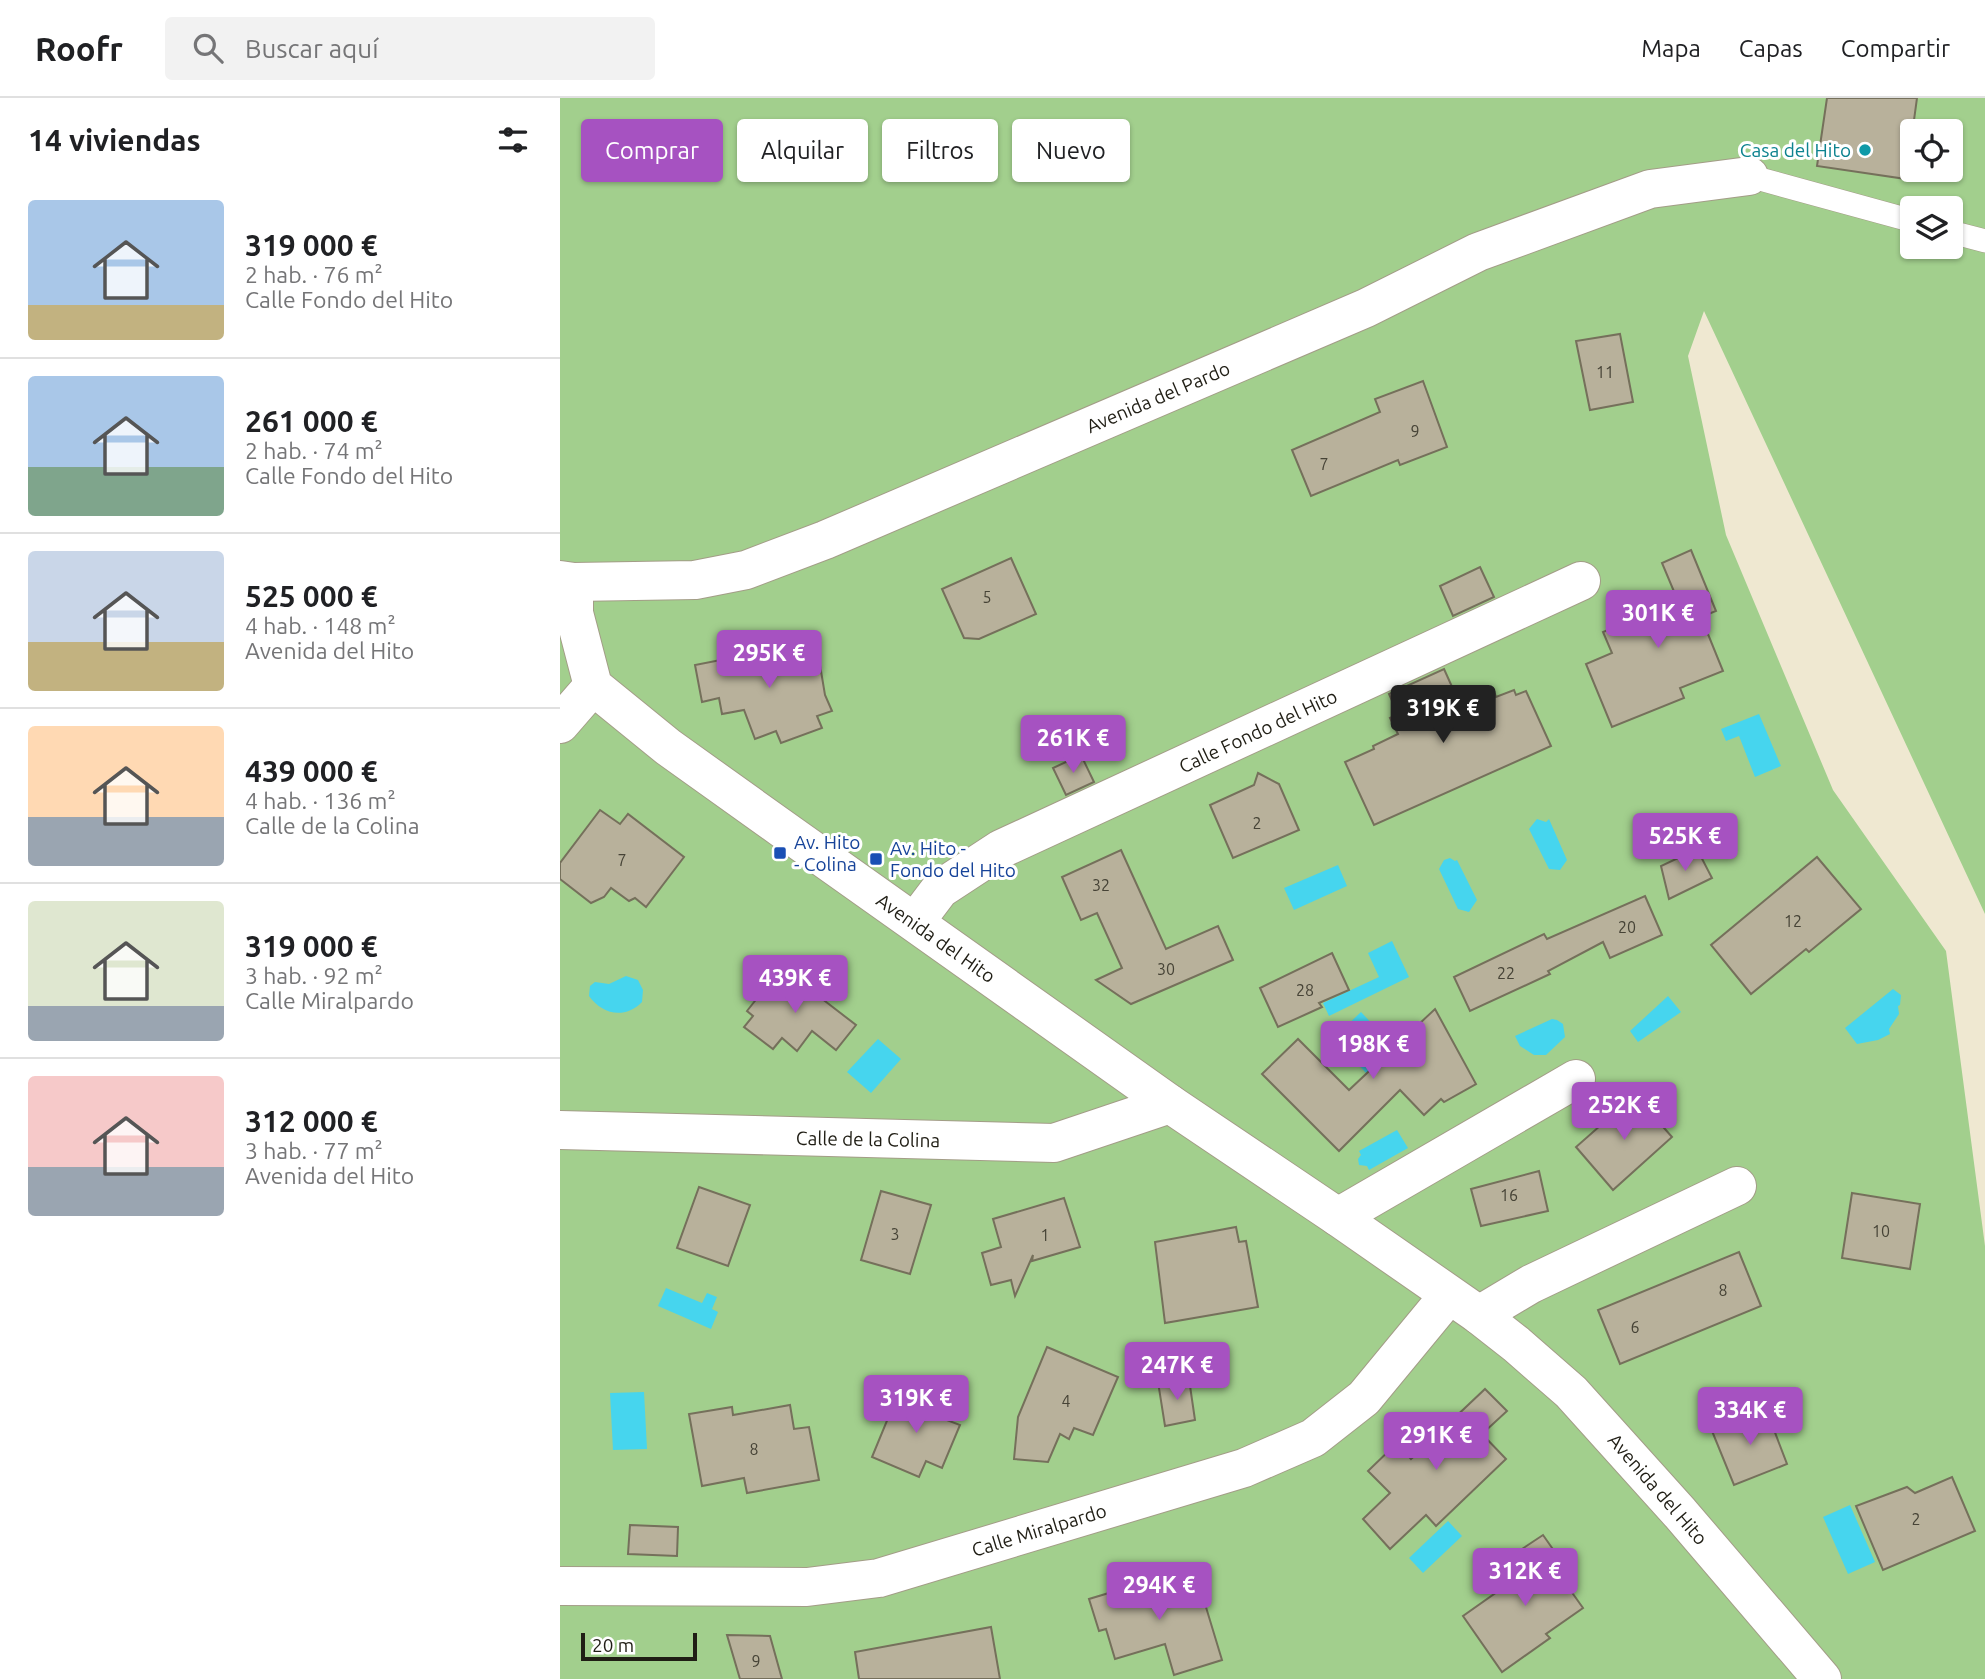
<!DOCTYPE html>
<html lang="es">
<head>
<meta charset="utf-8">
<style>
  :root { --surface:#fff; --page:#f2f2f2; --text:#202124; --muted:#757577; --line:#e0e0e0; --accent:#a652c1 }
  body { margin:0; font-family:Ubuntu,sans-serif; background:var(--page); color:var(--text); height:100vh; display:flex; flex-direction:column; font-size:26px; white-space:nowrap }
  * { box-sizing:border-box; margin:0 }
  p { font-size:23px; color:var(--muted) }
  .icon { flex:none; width:38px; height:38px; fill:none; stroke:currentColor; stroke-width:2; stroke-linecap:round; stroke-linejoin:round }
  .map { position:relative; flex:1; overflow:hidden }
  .panel { display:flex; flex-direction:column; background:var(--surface); width:560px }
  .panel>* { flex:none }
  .banner { position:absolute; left:21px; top:21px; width:665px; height:63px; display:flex; gap:14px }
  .buttons { position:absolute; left:1340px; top:21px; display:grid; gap:14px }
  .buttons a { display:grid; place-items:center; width:63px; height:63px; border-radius:7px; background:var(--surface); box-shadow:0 2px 5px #0004; font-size:35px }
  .scale { position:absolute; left:21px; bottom:18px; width:116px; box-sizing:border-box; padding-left:7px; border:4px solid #201e15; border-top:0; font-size:19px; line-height:24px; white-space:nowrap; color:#201e15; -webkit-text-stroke:5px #fff; paint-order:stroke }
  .price { position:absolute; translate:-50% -60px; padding:0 16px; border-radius:7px; background:var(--accent); color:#fff; font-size:23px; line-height:46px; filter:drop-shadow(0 2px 4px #0008) }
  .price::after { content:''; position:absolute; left:50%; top:42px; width:21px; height:16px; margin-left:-10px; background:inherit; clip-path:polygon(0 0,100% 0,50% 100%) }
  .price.active { background:#222; color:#fff }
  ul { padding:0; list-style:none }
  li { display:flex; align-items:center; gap:21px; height:175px; padding:0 28px }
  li+li { border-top:2px solid var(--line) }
  li span { display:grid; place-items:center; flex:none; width:196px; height:140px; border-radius:7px; color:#555 }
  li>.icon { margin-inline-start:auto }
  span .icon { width:84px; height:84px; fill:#fffc; stroke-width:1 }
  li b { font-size:30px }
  h2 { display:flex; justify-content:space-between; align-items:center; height:84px; padding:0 28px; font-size:30px }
  .chip { padding:0 24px; border-radius:7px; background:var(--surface); box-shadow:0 2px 5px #0004; font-size:24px; line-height:63px }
  .chip.active { background:var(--accent); color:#fff }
  header { display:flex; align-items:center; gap:42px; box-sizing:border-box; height:98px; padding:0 35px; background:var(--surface); border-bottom:2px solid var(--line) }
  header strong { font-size:33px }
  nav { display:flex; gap:38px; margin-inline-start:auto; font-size:24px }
  .search { width:490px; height:63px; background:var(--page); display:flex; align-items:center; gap:18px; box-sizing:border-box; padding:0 24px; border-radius:7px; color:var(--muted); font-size:26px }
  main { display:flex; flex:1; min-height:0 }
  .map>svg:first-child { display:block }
  .green { fill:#a2cf8d; fill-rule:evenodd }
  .water { fill:#46d5ee }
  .building { fill:#b8b19b; stroke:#75705b; stroke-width:2 }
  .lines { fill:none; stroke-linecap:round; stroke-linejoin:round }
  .service-casing { stroke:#a39d87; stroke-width:24 }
  .minor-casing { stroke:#a39d87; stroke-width:40 }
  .service { stroke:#fff; stroke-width:23 }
  .minor { stroke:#fff; stroke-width:38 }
  .culture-dot { fill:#0f9aa8; stroke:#fff; stroke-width:2.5 }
  .transit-dot { fill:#1a4fb4; stroke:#fff; stroke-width:2.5 }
  .labels { text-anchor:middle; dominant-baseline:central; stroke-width:6; stroke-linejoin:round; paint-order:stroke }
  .number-label { font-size:16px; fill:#464336 }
  .culture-label { font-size:19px; fill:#0d838f; stroke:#fff; text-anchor:end }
  .street-label { font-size:19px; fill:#201e15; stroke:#fff }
  .transit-label { font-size:19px; fill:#164399; stroke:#fff; text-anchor:start }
</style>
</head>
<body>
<header>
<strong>Roofr</strong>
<div class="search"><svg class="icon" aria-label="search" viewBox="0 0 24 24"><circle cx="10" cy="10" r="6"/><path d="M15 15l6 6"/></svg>Buscar aquí</div>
<nav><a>Mapa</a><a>Capas</a><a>Compartir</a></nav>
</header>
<main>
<section class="panel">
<h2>14 viviendas<svg class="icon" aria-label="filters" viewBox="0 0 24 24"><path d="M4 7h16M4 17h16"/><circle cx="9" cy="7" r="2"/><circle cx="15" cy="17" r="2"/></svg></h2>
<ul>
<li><span style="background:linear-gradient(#a9c7e8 75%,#c2b280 0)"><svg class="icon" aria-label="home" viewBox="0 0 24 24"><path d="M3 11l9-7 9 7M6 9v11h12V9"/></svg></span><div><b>319 000 €</b><p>2 hab. · 76 m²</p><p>Calle Fondo del Hito</p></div></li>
<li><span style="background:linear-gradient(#a9c7e8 65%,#7fa58c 0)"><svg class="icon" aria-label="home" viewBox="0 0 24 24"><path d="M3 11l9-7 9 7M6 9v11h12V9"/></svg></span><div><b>261 000 €</b><p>2 hab. · 74 m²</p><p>Calle Fondo del Hito</p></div></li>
<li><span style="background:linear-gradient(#c9d6e8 65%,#c2b280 0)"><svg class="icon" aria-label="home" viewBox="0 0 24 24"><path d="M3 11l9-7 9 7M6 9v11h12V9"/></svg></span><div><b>525 000 €</b><p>4 hab. · 148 m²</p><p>Avenida del Hito</p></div></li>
<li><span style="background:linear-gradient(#ffd9b3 65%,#9aa5b1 0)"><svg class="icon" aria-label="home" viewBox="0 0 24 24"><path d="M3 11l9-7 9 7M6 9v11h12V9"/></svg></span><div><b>439 000 €</b><p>4 hab. · 136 m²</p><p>Calle de la Colina</p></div></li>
<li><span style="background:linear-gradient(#dfe7d0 75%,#9aa5b1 0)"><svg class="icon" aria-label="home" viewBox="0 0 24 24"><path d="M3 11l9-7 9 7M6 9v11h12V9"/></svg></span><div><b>319 000 €</b><p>3 hab. · 92 m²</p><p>Calle Miralpardo</p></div></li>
<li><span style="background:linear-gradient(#f6c9c9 65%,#9aa5b1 0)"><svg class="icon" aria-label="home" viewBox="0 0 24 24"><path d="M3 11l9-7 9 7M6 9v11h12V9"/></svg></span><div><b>312 000 €</b><p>3 hab. · 77 m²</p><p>Avenida del Hito</p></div></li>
</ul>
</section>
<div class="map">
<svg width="1425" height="1581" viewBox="0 0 1425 1581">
  <rect width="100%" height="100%" fill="#efe8d1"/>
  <!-- green -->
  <path class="green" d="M0,0H1425V816L1144,213L1128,258L1166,437L1273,692L1386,853L1425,1148V1581H0ZM1353,33H1391V72H1353ZM1353,110H1391V149H1353Z"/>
  <!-- water -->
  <g class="water">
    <polygon points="1199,616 1221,668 1195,679 1179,638 1166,643 1161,631"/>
    <polygon points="977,721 986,724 989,721 1007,762 1000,772 989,771 969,731"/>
    <polygon points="890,760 895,763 897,762 917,802 909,814 898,811 879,771 884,762"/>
    <polygon points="778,767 787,788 734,812 724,790"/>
    <polygon points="832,843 849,879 769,918 763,905 819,879 808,855"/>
    <path d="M66,878L78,882L83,892L82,904C64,922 42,916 29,898L30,888L35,884L49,886Z"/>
    <polygon points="1333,891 1341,897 1340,907 1338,908 1339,916 1329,931 1330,936 1318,942 1297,946 1285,930"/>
    <polygon points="1108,898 1121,914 1078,944 1070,933"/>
    <polygon points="801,914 834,949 806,975 794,962 801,954 781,933"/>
    <polygon points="992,921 997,922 1003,926 1005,939 986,957 974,957 960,948 955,938"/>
    <polygon points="318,941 341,961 311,995 287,974"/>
    <polygon points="837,1032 848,1050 809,1072 807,1068 799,1067 798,1061 801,1057 799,1053"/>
    <polygon points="106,1190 142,1205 147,1195 157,1199 152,1211 158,1214 151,1231 98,1208"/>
    <polygon points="84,1294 87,1351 53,1352 50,1295"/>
    <polygon points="1290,1407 1315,1464 1288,1476 1263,1419"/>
    <polygon points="888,1423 902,1438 863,1475 849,1460"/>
  </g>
  <!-- building -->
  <g class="building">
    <polygon points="1267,0 1357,0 1346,81 1257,68"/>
    <polygon points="1060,236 1073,304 1030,312 1016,243"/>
    <polygon points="863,283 887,349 840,367 838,362 751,398 732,352 820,314 815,301"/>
    <polygon points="1131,452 1156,513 1141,519 1163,573 1120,590 1124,600 1052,629 1026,566 1052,555 1043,534 1118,503 1102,465"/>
    <polygon points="451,460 476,516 419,541 404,540 382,491"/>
    <polygon points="920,469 934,499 893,518 880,488"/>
    <polygon points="248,545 252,569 260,567 265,597 272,613 257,618 262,630 221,645 216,633 195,641 184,612 162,616 159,600 142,604 135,567"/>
    <polygon points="884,571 902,611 935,596 936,599 954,592 956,597 966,593 991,648 814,727 785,664 814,651 813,648 838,636 830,620 838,616 829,596"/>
    <polygon points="521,657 534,684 506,697 493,670"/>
    <polygon points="698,675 719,686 739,732 673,760 650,707 694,687"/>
    <polygon points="40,712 60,726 68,716 124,759 86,809 75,800 69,803 51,790 44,799 31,805 0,781 0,765"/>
    <polygon points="1137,751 1152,780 1109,801 1101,768"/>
    <polygon points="561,752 606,851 658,828 673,862 571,906 536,882 562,870 537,815 521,822 502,779"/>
    <polygon points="1257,759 1301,811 1249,854 1246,851 1191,896 1151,847"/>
    <polygon points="1085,798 1102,837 1050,860 1043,844 988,873 990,876 910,913 894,879 984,836 987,841"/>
    <polygon points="772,855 789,892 759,905 762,909 718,929 700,890"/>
    <polygon points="226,873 296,927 276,952 252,933 237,953 222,940 213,951 184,929 193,918 187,913 198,899 198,887 217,885"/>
    <polygon points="875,911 916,986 884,1004 881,1001 864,1017 840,992 779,1053 702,976 738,941 789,992"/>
    <polygon points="1075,997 1112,1039 1053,1092 1016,1049"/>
    <polygon points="979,1073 988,1113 921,1128 911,1091"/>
    <polygon points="139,1089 190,1107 168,1168 117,1150"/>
    <polygon points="321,1093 371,1107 350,1176 301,1162"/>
    <polygon points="1292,1095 1360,1106 1350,1171 1282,1160"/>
    <polygon points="504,1100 520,1149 472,1163 473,1157 455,1198 451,1182 431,1187 422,1155 441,1149 433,1121"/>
    <polygon points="676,1129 679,1144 686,1143 698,1209 605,1225 595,1144"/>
    <polygon points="1179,1154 1201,1208 1060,1266 1038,1212"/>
    <polygon points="487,1249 558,1279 533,1337 514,1330 509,1341 500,1336 488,1364 454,1361 458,1319"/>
    <polygon points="629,1281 635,1322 605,1328 598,1284"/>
    <polygon points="340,1291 388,1311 384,1321 400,1327 382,1370 366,1363 359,1379 312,1359"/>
    <polygon points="925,1291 947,1313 922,1336 946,1361 876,1428 866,1417 830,1451 803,1421 830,1395 808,1373 837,1345 851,1361"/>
    <polygon points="230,1307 234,1331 249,1329 259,1382 187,1395 184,1380 142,1388 129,1316 172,1309 173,1317"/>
    <polygon points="1206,1311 1227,1366 1174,1387 1152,1333"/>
    <polygon points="1392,1379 1415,1433 1323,1472 1296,1408 1347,1389 1355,1395"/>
    <polygon points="70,1427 118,1429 117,1458 68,1456"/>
    <polygon points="983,1437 1004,1467 996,1472 1023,1510 986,1536 990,1540 942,1574 903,1518 968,1472 956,1455"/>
    <polygon points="625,1472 633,1499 642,1496 662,1562 614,1577 605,1546 555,1561 546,1531 539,1533 529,1501"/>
    <polygon points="431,1529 440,1581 299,1581 295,1554"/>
    <polygon points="167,1537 210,1538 222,1581 180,1581"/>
  </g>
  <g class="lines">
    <defs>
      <g id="service">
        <polyline points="1189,78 1353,123"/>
        <polyline points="1391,134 1425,143"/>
      </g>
      <g id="minor">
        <polyline points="0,482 14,484 135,482 186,472 265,442 806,210 918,154 1090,91 1189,78"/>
        <polyline points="14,484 14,515 33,588 108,649 231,737 610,1006 778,1119 919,1217 956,1246 1011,1294 1120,1415 1262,1581"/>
        <polyline points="0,626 33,588"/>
        <polyline points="355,824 380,791 441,751 1021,483"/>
        <polyline points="0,1032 494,1045 610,1006"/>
        <polyline points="778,1119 1016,981"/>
        <polyline points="919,1217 971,1186 1177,1088"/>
        <polyline points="0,1488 247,1489 319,1480 684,1370 753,1340 804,1300 889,1197"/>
      </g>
    </defs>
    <!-- service casing -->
    <use href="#service" class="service-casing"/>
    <!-- minor casing -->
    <use href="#minor" class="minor-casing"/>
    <!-- service -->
    <use href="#service" class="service"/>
    <!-- minor -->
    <use href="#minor" class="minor"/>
  </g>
  <!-- markers -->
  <circle class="culture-dot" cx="1305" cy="52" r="7"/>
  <g class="transit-dot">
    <rect x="213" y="748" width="14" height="14" rx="3.5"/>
    <rect x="309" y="754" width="14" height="14" rx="3.5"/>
  </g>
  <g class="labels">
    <!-- number labels -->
    <g class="number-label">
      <text x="1045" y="274">11</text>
      <text x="855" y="333">9</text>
      <text x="764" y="366">7</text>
      <text x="427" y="499">5</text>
      <text x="697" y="725">2</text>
      <text x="62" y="762">7</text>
      <text x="541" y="787">32</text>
      <text x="1233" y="823">12</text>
      <text x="1067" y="829">20</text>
      <text x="606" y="871">30</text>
      <text x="946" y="875">22</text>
      <text x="745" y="892">28</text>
      <text x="949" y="1097">16</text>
      <text x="1321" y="1133">10</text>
      <text x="335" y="1136">3</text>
      <text x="485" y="1137">1</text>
      <text x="1163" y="1192">8</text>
      <text x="1075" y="1229">6</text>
      <text x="506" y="1303">4</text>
      <text x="194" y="1351">8</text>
      <text x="1356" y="1421">2</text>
      <text x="196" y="1563">9</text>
    </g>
    <!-- culture labels -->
    <g class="culture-label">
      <text x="1291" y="52">Casa del Hito</text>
    </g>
    <!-- street labels -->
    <g class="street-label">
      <text transform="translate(598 299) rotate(-23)">Avenida del Pardo</text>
      <text transform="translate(698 633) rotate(-25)">Calle Fondo del Hito</text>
      <text transform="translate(376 840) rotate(35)">Avenida del Hito</text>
      <text transform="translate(308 1041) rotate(1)">Calle de la Colina</text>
      <text transform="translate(1098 1391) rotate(49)">Avenida del Hito</text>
      <text transform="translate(479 1432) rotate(-17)">Calle Miralpardo</text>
    </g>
    <!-- transit labels -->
    <g class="transit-label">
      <text x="234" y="744">Av. Hito<tspan x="234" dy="22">- Colina</tspan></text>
      <text x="330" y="750">Av. Hito -<tspan x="330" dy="22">Fondo del Hito</tspan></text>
    </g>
  </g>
</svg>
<div class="buttons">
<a><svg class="icon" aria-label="locate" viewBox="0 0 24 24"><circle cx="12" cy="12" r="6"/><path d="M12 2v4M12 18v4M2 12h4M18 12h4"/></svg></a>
<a><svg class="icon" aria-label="layers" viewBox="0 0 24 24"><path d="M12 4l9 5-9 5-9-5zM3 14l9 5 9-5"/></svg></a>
</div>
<div class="scale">20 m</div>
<b class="price" style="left:1098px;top:552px">301K €</b>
<b class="price" style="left:209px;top:592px">295K €</b>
<b class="price active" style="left:883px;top:647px">319K €</b>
<b class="price" style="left:513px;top:677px">261K €</b>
<b class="price" style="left:1125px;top:775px">525K €</b>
<b class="price" style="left:235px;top:917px">439K €</b>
<b class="price" style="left:813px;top:983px">198K €</b>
<b class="price" style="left:1064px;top:1044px">252K €</b>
<b class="price" style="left:617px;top:1304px">247K €</b>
<b class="price" style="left:356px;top:1337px">319K €</b>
<b class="price" style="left:1190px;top:1349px">334K €</b>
<b class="price" style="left:876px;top:1374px">291K €</b>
<b class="price" style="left:965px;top:1510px">312K €</b>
<b class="price" style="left:599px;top:1524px">294K €</b>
<div class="banner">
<a class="chip active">Comprar</a>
<a class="chip">Alquilar</a>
<a class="chip">Filtros</a>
<a class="chip">Nuevo</a>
</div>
</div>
</main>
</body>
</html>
